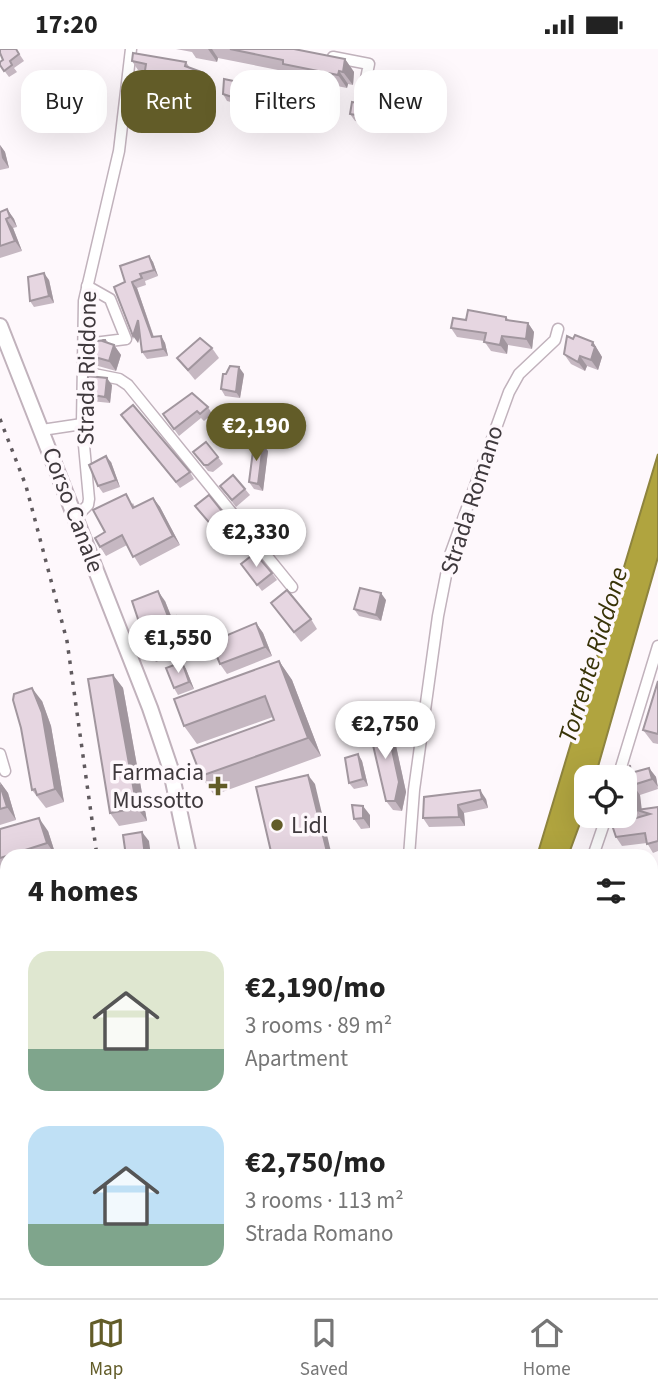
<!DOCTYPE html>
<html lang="en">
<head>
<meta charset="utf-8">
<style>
  :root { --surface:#fff; --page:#f2f2f2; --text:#222; --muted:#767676; --line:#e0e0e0; --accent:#625c28 }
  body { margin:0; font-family:"Source Sans 3",sans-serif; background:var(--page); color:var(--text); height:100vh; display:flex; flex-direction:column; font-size:26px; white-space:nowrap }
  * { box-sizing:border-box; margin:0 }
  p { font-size:23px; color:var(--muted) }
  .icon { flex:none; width:38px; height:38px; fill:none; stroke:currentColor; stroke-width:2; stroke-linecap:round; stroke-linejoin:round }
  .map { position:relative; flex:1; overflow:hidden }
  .details { position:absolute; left:0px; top:800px; width:658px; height:450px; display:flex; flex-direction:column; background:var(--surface); border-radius:21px 21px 0 0; box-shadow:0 7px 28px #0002 }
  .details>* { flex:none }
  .top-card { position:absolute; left:21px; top:21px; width:616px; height:63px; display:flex; gap:14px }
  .tools { position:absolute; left:574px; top:716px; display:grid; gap:14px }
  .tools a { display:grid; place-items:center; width:63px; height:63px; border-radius:14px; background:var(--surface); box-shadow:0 7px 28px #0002; font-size:35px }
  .price { position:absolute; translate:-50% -60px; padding:0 16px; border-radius:24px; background:#fff; color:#222; font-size:23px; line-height:46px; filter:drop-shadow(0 2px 4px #0008) }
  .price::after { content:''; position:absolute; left:50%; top:42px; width:21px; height:16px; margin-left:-10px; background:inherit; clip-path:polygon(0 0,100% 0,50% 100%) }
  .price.on { background:var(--accent); color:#fff }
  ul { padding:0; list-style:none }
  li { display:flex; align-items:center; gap:21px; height:175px; padding:0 28px }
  li span { display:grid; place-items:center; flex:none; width:196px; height:140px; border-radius:21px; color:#555 }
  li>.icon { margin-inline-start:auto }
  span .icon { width:84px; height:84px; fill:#fffc; stroke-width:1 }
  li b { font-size:30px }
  h2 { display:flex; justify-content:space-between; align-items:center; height:84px; padding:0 28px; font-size:30px }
  .pill { padding:0 24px; border-radius:21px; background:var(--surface); box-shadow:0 7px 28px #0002; font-size:24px; line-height:63px }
  .pill.on { background:var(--accent); color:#fff }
  .status { display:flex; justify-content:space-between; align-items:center; height:49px; padding:0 35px; background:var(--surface); direction:ltr }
  .status svg { height:19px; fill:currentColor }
  .tab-bar { display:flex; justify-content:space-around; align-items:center; height:98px; border-top:2px solid var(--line); background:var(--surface); font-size:19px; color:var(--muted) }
  .tab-bar a { display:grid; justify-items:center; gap:4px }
  .tab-bar .on { color:var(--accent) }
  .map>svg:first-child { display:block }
  .built { fill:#feebf8 }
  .water { fill:#b0a43f; stroke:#8e843e; stroke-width:2 }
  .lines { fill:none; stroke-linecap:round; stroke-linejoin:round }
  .minor-casing { stroke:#c1b2bc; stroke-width:13 }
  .tertiary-casing { stroke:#c1b2bc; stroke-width:16 }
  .primary-casing { stroke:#c1b2bc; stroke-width:18 }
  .minor { stroke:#fff; stroke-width:10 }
  .tertiary { stroke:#fff; stroke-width:12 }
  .primary { stroke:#fff; stroke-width:14 }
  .rail { stroke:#605a5e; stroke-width:3.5; stroke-dasharray:3.5 7; stroke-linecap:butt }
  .wall { fill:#c6b8c2 }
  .shaded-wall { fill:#a1969e }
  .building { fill:#e6d6e1; stroke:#a1969e; stroke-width:2 }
  .poi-dot { fill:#625c28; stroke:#fef8fc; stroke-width:2.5 }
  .labels { text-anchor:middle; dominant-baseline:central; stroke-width:7; stroke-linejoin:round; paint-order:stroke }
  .street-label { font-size:24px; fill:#3f393d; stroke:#fef8fc }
  .poi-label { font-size:24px; fill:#3f393d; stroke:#fef8fc; text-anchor:end }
  .water-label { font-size:26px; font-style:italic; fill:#383307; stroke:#fef8fc }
</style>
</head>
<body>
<div class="status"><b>17:20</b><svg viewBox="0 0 49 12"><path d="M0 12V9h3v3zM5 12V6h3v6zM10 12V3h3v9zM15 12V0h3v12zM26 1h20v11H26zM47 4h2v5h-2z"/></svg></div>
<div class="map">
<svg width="658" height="1249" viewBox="0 0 658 1249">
  <rect width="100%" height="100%" fill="#fef8fc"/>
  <!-- built -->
  <polygon class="built" points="658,861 658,1071 651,1043 651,863"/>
  <!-- water -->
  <polygon class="water" points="658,405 658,508 595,728 586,728 586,758 568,807 537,807"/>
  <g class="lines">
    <defs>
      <g id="minor">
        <polyline points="333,8 369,15 362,49"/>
        <polyline points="87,237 110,250 126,290 94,294"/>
        <polyline points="84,323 119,330 128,336 292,538"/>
        <polyline points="42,381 82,375"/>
        <polyline points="75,469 88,456 89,450 82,375 84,252 119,102 131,0"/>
        <polyline points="0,705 5,722"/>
        <polyline points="618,728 658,597"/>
        <polyline points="409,807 414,741 438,567 450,506 509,343 519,325 555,291 558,280"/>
        <polyline points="593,807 607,766"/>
        <polyline points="651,838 658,836"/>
        <polyline points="296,1249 296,1242"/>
      </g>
      <g id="tertiary">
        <polyline points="0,1197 7,1220"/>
        <polyline points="14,1242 16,1249"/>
      </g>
      <g id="primary">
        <polyline points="0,277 150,659 170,718 189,807"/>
        <polyline points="651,1235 658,1233"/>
        <polyline points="610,1242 612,1249"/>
        <polyline points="136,1249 139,1242"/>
        <polyline points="551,1249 553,1242"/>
        <polyline points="624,1249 632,1242"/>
      </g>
    </defs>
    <!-- minor casing -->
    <use href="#minor" class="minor-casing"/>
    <!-- tertiary casing -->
    <use href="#tertiary" class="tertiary-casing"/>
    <!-- primary casing -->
    <use href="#primary" class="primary-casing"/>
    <!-- minor -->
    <use href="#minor" class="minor"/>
    <!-- tertiary -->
    <use href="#tertiary" class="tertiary"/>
    <!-- primary -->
    <use href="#primary" class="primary"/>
    <!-- rail -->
    <g class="rail">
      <polyline points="0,370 26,437 67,592 97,807"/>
      <polyline points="78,1249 80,1242"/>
    </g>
  </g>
  <!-- wall -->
  <g class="wall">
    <polygon points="16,0 24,12 14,19 17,23 9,28 0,16"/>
    <polygon points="176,0 294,0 345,10 354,23 353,36 348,35 347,39 292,28 288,23 218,9 217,13 196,9 192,3"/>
    <polygon points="132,12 186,13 190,19 204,24 210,32 208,44 204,43 203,49 190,46 186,40 150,37 144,28 145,22 138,21"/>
    <polygon points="253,36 258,42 254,57 246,57 227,52 223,45"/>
    <polygon points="291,47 289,61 275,58 270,52"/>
    <polygon points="324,49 328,56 326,69 315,67 310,60"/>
    <polygon points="364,55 369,61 367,74 355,72 350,65"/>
    <polygon points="0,96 5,103 9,119 0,121"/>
    <polygon points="7,160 14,170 17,178 13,179 22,202 0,209 0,163"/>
    <polygon points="149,207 153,213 158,227 145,232 146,236 137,239 154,288 161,287 165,294 168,307 147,310 142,303 140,287 138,294 125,233"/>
    <polygon points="49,231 54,254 34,258 30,252"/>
    <polygon points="506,268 509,271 528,274 534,283 532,300 508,296 507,305 491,302 484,292 457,288 451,279 466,271"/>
    <polygon points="573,290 593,293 602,308 598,321 587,317 585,322 571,315 564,305"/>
    <polygon points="106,291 109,294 114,296 121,306 116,322 91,315 84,305 88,293"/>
    <polygon points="212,299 219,309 195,331 177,309"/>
    <polygon points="244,325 240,349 225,347 221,340"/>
    <polygon points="112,336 110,354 91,352 87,345"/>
    <polygon points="208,358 212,365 204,372 201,369 179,387 163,365"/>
    <polygon points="121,366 190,423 194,430 180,439"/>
    <polygon points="268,402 263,442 254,440 249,433"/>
    <polygon points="193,403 218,408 223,415 213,423 208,422"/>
    <polygon points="111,413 120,438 103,444 98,437"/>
    <polygon points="220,437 245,440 250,446 236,458"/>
    <polygon points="153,449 160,458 180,496 140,517 127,496 106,507 100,498 105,483 133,454 135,458"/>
    <polygon points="195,457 245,491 249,497 236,506"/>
    <polygon points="241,515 272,524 277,531 262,542"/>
    <polygon points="386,551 381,572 359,567 354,560"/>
    <polygon points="165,552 172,569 183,577 186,586 166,594 171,607 156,613 149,603"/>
    <polygon points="271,554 311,570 317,580 301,593"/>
    <polygon points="256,574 263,584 272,607 227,625 220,615"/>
    <polygon points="279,612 292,631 321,707 214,746 201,727 274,671 273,668 197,695 184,677"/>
    <polygon points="182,613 186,620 194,640 178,646 174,639"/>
    <polygon points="113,626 123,639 147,772 119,777 110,764"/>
    <polygon points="658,632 658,695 653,694 643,681"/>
    <polygon points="42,652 51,677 64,753 46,759 32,741"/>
    <polygon points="386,673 393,683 406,743 402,762 393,761 386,752"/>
    <polygon points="358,705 362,712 368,737 354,740 349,734"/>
    <polygon points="649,719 656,728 658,740 640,746 641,760 658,758 658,802 653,804 647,794 622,797 616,788 638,768 626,765 625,763 625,736 635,723"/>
    <polygon points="0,733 8,744 16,771 0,776"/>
    <polygon points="424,748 486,750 488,759 464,764 465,777 429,778 423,769"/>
    <polygon points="370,766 370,779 361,780 354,770"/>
    <polygon points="0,780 48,782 56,807 7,807 7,822 0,824"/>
    <polygon points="7,832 7,870 6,870 7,894 0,895 0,834"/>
    <polygon points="0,919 3,924 7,948 7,979 0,981"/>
    <polygon points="651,1161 658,1166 658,1184 651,1190"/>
    <polygon points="411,1242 429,1242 423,1248 416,1247"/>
  </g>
  <!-- shaded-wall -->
  <g class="shaded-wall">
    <polygon points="208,0 212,0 218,9 217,13"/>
    <polygon points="345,10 354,23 353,36 343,23"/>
    <polygon points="339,22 348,35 347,39 338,26"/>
    <polygon points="204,24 210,32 208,44 202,35"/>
    <polygon points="198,34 204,43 203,49 197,40"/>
    <polygon points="253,36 258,42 254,57 250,50"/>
    <polygon points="287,40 291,47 289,61 284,55"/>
    <polygon points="324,49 328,56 326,69 322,63"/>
    <polygon points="364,55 369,61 367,74 362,67"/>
    <polygon points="0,96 5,103 9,119 2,109"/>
    <polygon points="7,160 14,170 17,178 10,168"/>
    <polygon points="6,170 13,179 22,202 15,192"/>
    <polygon points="149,207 153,213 158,227 154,221"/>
    <polygon points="44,224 49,231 54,254 49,247"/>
    <polygon points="132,233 137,239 156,295 152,288"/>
    <polygon points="138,271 143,278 138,294 133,287"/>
    <polygon points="528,274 534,283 532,300 526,290"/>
    <polygon points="161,287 165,294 168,307 163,300"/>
    <polygon points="502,287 508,296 507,305 500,296"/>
    <polygon points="593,293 602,308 598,321 591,311"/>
    <polygon points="114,296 121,306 116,322 109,312"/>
    <polygon points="580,307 587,317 585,322 578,313"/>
    <polygon points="239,318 244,325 240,349 236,343"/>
    <polygon points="107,329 112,336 110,354 105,348"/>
    <polygon points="263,395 268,402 263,442 258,435"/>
    <polygon points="106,407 111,413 120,438 116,431"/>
    <polygon points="153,449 160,458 180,496 173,487"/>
    <polygon points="158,542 165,552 176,580 169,570"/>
    <polygon points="381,544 386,551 381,572 376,566"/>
    <polygon points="176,567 183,577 186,586 179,576"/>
    <polygon points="256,574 263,584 272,607 265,598"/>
    <polygon points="159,584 166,594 171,607 165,597"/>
    <polygon points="279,612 292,631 321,707 308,689"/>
    <polygon points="182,613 186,620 194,640 189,633"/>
    <polygon points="113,626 123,639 147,772 137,759"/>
    <polygon points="32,639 42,652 51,677 64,753 55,740"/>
    <polygon points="386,673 393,683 406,743 402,762 395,752"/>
    <polygon points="358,705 362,712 368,737 363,730"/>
    <polygon points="649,719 656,728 658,738 652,730"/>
    <polygon points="308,726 315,735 332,807 328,807"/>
    <polygon points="0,733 8,744 16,771 7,758"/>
    <polygon points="633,736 640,746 642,762 637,761 642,770 636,760"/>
    <polygon points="480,741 486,750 488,759 482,750"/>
    <polygon points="458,756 464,764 465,777 459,768"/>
    <polygon points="363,757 370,766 370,779 363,769"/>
    <polygon points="39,769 48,782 56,807 47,794"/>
    <polygon points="142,783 149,792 151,807 145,807"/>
    <polygon points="0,862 6,870 7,894 0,884"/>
    <polygon points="0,919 3,924 7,958 1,949"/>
    <polygon points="35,1242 40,1242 42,1249 37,1249"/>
    <polygon points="62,1242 66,1242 64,1249 61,1249"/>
    <rect x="279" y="1242" width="10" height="7"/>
    <rect x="321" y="1242" width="9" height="7"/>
  </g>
  <!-- building -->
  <g class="building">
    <polygon points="0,0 16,0 19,5 10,12 12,16 4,22 0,16 0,13 3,11 0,4"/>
    <polygon points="230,0 294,0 345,10 343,23 339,22 338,26 283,15 283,11"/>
    <polygon points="133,4 186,13 185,17 204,24 202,35 198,34 197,40 184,38 185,32 144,28 146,15 132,12"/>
    <polygon points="224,30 253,36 250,50 241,51 223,45"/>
    <polygon points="273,38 287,40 284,55 270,52"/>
    <polygon points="312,47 324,49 322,63 310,60"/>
    <polygon points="352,53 364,55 362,67 350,65"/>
    <polygon points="7,160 10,168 6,170 15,192 0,197 0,163"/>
    <polygon points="149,207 154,221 140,225 142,229 132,233 152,288 161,287 163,300 142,303 138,271 133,287 114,238 125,233 120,217"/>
    <polygon points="44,224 49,247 30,252 28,228"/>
    <polygon points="468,261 506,268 506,271 528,274 526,290 502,287 500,296 484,293 486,284 451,279 453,269 466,271"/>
    <polygon points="575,286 593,293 592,296 595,298 591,311 580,307 578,313 564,305 567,287 573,290"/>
    <polygon points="200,289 212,299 188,321 177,309"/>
    <polygon points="106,291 102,292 114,296 109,312 84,305 88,293"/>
    <polygon points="230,317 239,318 236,343 221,340 223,325 226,325"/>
    <polygon points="88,327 107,329 105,348 87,345"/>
    <polygon points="192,344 208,358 200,365 197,362 174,380 163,365"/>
    <polygon points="133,356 190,423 176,433 121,366"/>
    <polygon points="206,393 218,408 208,416 204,416 193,403"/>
    <polygon points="254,394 263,395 258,435 249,433"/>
    <polygon points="106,407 116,431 98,437 89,416"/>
    <polygon points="233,426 245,440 232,451 220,437"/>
    <polygon points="126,445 133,459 153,449 173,487 133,508 122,486 100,498 95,489 105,483 93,461"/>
    <polygon points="209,446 245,491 231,499 195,457"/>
    <polygon points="255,504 272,524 257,536 241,515"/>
    <polygon points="360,539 381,544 376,566 354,560"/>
    <polygon points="287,541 311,570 294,583 271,554"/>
    <polygon points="158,542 169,570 176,567 179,576 159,584 165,597 149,603 132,552"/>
    <polygon points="256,574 265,598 220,615 211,593"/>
    <polygon points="279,612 308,689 201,727 191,701 274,671 265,647 184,677 174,650"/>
    <polygon points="182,613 189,633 174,639 166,619"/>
    <polygon points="113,626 137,759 110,764 88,630"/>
    <polygon points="658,632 658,685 643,681"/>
    <polygon points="32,639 42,664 55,740 37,746 35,740 32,741 21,679 13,651 14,645"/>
    <polygon points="386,673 399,733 395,752 386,752 369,679"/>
    <polygon points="358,705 363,730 349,734 345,709"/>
    <polygon points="630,716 631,724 649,719 652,730 633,736 636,760 625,757 625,736"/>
    <polygon points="308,726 328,807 272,807 256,738"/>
    <polygon points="0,736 7,758 0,760"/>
    <polygon points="480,741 482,750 458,756 459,768 423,769 424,748"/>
    <polygon points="352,756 363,757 363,769 354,770"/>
    <polygon points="658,758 658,792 647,795 645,784 616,788 612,776 650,765 637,761"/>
    <polygon points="39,769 47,794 0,809 0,780"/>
    <polygon points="142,783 145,807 126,807 123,786"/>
    <polygon points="7,832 7,854 0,856 0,834"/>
    <polygon points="658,881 658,996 651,970 651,883"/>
    <polygon points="0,945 1,949 7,948 7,969 0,970"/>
    <polygon points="7,1000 7,1049 0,1025 0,1001"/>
    <polygon points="7,1051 7,1070 2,1071 0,1064 0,1053"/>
    <polygon points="651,1161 658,1166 658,1168 651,1174"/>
    <polygon points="25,1242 35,1242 37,1249 27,1249"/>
    <polygon points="54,1242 62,1242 61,1249 53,1249"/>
    <polygon points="238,1242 279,1242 279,1249 240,1249"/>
    <rect x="300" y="1242" width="21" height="7"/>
  </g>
  <!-- markers -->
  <g class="poi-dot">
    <path d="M214.5 726.5h7v7h7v7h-7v7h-7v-7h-7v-7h7z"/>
    <circle cx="277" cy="776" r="7"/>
  </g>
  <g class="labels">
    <!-- street labels -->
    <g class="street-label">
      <text transform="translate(87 319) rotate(-89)">Strada Riddone</text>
      <text transform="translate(472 451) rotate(-72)">Strada Romano</text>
      <text transform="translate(73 461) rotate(69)">Corso Canale</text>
    </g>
    <!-- poi labels -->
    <g class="poi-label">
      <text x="204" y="723">Farmacia<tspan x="204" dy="28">Mussotto</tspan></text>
      <text x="291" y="776" text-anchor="start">Lidl</text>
    </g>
    <!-- water labels -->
    <g class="water-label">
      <text transform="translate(593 606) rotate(-73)">Torrente Riddone</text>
    </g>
  </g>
</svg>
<div class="tools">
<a><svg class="icon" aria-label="locate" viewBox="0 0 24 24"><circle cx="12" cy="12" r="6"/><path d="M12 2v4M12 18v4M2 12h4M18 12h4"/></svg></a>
</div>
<b class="price on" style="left:256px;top:414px">€2,190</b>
<b class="price" style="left:256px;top:520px">€2,330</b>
<b class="price" style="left:178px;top:626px">€1,550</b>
<b class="price" style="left:385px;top:712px">€2,750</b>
<div class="top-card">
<a class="pill">Buy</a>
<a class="pill on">Rent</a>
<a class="pill">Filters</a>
<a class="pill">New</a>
</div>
<section class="details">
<h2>4 homes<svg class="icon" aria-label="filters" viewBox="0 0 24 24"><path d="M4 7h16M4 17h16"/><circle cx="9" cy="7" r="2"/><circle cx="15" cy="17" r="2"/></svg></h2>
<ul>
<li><span style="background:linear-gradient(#dfe7d0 70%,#7fa58c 0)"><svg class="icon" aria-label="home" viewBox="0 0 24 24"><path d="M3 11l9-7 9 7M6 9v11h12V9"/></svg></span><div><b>€2,190/mo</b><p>3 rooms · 89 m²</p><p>Apartment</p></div></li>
<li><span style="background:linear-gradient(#bfe0f5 70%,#7fa58c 0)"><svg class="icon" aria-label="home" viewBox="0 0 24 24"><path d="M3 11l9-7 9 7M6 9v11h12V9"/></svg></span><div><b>€2,750/mo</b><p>3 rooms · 113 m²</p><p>Strada Romano</p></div></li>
</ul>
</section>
</div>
<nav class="tab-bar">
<a class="on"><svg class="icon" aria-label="map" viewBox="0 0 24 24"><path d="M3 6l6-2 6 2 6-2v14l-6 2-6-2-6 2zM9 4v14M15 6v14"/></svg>Map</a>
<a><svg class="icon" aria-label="saved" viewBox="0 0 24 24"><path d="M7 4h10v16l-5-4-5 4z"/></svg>Saved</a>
<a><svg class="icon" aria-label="home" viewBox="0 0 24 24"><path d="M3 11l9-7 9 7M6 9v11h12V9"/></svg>Home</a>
</nav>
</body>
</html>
